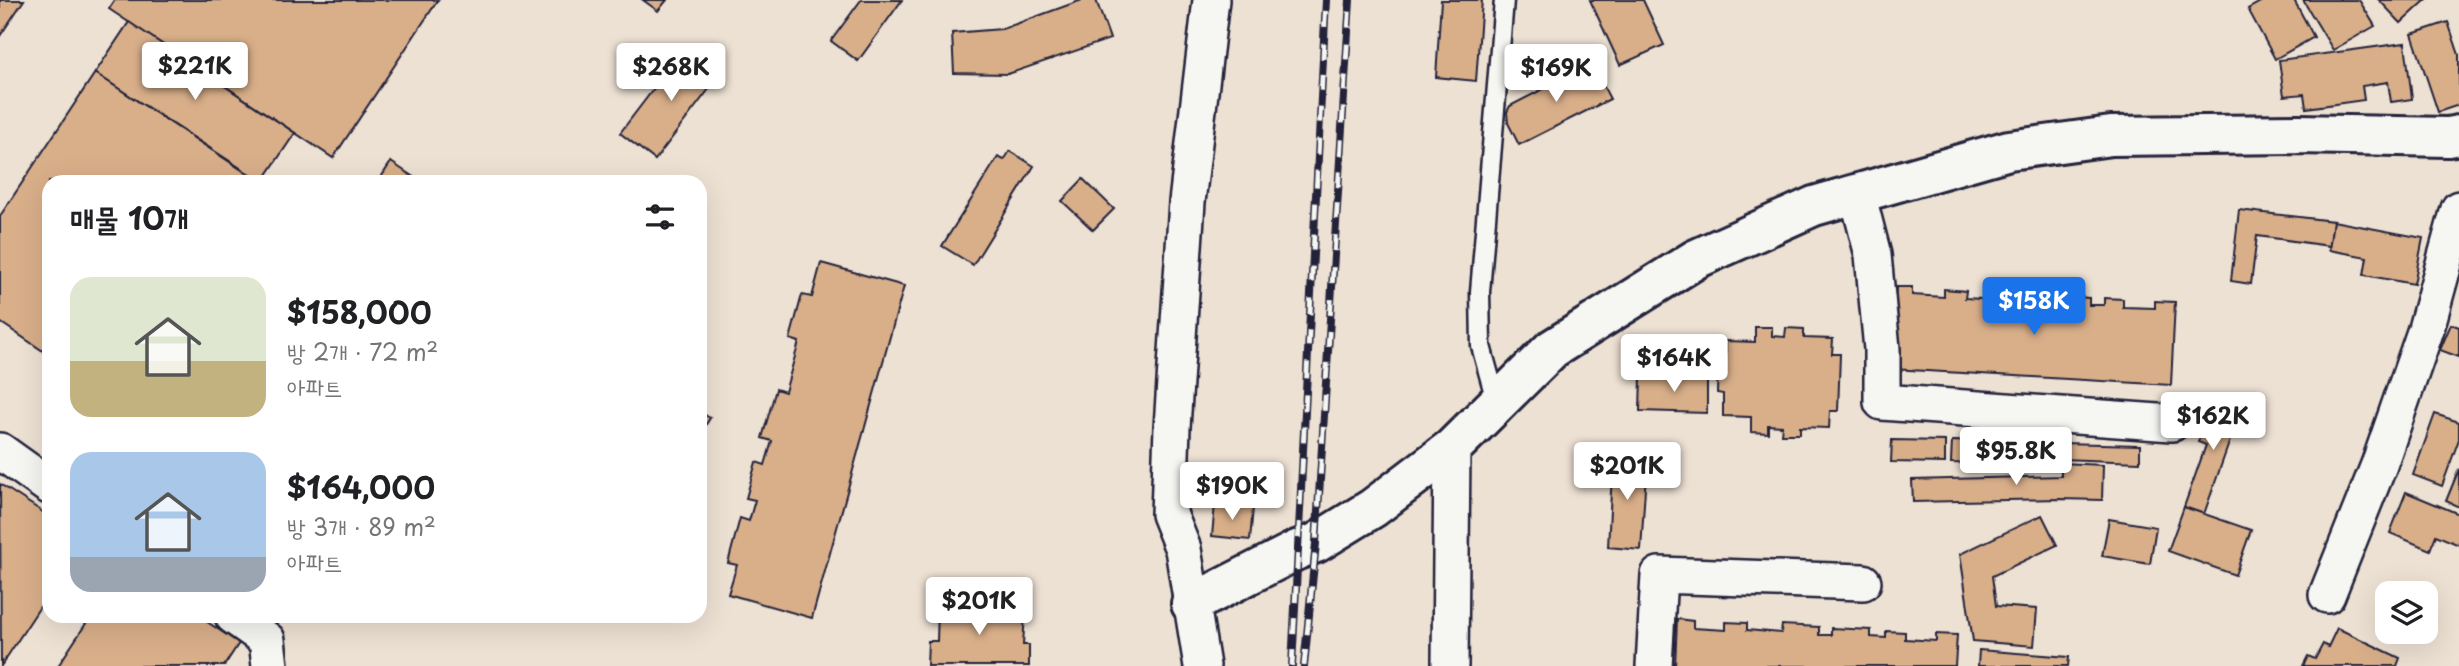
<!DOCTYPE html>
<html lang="ko">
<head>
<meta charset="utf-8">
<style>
  :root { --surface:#fff; --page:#f6f6f6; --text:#202124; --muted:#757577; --accent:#1a73e8 }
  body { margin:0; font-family:"Playpen Sans","Poor Story",sans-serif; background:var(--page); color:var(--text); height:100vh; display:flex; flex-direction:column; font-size:26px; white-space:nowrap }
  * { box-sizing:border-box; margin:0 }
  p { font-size:23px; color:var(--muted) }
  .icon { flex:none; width:38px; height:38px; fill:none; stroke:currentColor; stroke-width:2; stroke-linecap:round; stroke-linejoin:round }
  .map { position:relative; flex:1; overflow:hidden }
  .panel { position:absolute; left:42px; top:175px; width:665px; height:448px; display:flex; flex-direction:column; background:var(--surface); border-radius:21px; box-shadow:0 7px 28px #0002 }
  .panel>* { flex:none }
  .controls { position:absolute; left:2375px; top:581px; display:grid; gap:14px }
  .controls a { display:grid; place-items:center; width:63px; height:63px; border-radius:14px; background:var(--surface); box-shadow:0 7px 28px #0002; font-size:35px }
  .price { position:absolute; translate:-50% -60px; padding:0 16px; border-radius:7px; background:#fff; color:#222; font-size:23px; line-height:46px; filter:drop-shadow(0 2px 4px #0008) }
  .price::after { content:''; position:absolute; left:50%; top:42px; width:21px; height:16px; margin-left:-10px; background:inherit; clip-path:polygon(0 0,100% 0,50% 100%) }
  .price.active { background:var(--accent); color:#fff }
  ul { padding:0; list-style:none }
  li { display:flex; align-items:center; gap:21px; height:175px; padding:0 28px }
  li span { display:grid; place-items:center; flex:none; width:196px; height:140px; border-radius:21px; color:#555 }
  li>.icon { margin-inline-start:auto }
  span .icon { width:84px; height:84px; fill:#fffc; stroke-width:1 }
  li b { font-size:30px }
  h2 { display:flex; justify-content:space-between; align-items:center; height:84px; padding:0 28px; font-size:30px }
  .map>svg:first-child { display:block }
  .building { fill:#d9af8a; stroke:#22223b; stroke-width:2 }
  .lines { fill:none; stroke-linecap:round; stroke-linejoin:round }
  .lane-casing { stroke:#22223b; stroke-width:23 }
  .street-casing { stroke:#22223b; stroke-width:40 }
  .secondary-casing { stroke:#22223b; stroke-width:44 }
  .lane { stroke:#f6f6f2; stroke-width:18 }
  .street { stroke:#f6f6f2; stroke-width:35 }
  .secondary { stroke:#f6f6f2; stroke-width:38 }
  .rail-casing { stroke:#22223b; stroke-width:8 }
  .rail { stroke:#f6f6f2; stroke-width:5; stroke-dasharray:16; stroke-linecap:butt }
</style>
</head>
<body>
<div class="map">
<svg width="2459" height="666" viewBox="0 0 2459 666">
  <rect width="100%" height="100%" fill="#ede1d3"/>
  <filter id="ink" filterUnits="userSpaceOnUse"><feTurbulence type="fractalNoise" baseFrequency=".0143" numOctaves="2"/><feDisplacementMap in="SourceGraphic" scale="14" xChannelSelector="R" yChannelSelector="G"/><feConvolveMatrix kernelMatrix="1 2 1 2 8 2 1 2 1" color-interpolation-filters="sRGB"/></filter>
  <g filter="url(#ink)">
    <!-- building -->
    <g class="building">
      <polygon points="0,0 24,0 0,36"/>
      <polygon points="115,0 438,0 333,158 109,9"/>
      <polygon points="643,0 667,0 658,11"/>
      <polygon points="861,0 902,0 858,61 831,41"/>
      <polygon points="1082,0 1096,0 1110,39 1008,74 954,73 952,33 1002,29"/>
      <polygon points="1441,0 1482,0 1476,81 1436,77"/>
      <polygon points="1590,0 1643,0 1664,45 1620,65"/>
      <polygon points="2264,0 2294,0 2314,37 2275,59 2248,9"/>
      <polygon points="2303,0 2359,0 2375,26 2333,50"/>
      <polygon points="2379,0 2426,0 2401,23"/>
      <polygon points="129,22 295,133 262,182 95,73"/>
      <polygon points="2448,22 2459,55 2459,105 2438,112 2412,34"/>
      <polygon points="2405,43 2412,99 2391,102 2388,82 2362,86 2364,100 2306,108 2304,94 2284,96 2279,60"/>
      <polygon points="687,45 722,72 655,160 620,133"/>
      <polygon points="1592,64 1610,99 1519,145 1508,123 1507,112 1510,106"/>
      <polygon points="95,73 260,182 49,182 49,355 0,322 0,216"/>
      <polygon points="1010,151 1034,166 973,265 942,246 998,157 1004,160"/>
      <polygon points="391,162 421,182 378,182"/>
      <polygon points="1083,179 1114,209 1093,230 1062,201"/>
      <polygon points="2239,210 2333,221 2330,246 2257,236 2251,284 2231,281"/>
      <polygon points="2333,221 2423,238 2414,284 2364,275 2367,257 2329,250"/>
      <polygon points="821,263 904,286 812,618 728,594 737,565 728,563 740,518 749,521 755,500 746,498 756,462 765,465 772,441 762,438 776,389 785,392 799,342 790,339 802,295 812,297"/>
      <polygon points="1896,287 1912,287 1912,295 1944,297 1944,289 1966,291 1965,298 2000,300 2000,292 2038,294 2037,302 2050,303 2050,295 2089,298 2089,305 2104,305 2104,298 2123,299 2123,307 2155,308 2155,301 2175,302 2171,385 1892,369"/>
      <polygon points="2451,324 2459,327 2459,357 2440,350"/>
      <polygon points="1755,327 1772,327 1772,336 1785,337 1786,328 1804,329 1804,338 1833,339 1832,354 1840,354 1838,411 1830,411 1829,428 1800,427 1800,434 1781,434 1782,426 1768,425 1768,433 1751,432 1751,417 1723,416 1723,394 1717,393 1718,363 1725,363 1726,341 1755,342"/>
      <polygon points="1641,375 1707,377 1707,413 1640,411"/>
      <polygon points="2214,397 2242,406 2204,514 2184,507 2206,445 2198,442"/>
      <polygon points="700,412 710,418 700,434"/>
      <polygon points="2435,414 2459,422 2459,439 2442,486 2413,475"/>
      <polygon points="1892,440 1945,441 1945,463 1891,462"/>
      <polygon points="1952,441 2050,443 2049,465 1951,463"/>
      <polygon points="2061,443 2140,445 2140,462 2061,459"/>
      <polygon points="1613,455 1647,458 1641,550 1608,547"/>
      <polygon points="2061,463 2103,465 2102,500 2060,499 1913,502 1912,480 2061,476"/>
      <polygon points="2459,469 2459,507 2446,501"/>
      <polygon points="0,484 49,516 49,593 1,666"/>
      <polygon points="2406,492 2459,514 2459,545 2436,535 2430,550 2390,533"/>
      <polygon points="1215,504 1253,508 1250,540 1212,536"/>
      <polygon points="2184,507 2251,530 2235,575 2168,551"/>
      <polygon points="2042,515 2057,545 1992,576 1996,606 2037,609 2034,646 1973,641 1960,554"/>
      <polygon points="2109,519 2156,527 2150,564 2102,556"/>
      <polygon points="958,601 1006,604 1006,612 1025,613 1023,645 1029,645 1029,666 927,666 928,641 937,641 938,609 957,610"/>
      <polygon points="91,616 198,616 239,643 224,666 58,666"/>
      <polygon points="1677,619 1693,621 1693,628 1726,630 1726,622 1747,623 1747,630 1781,633 1782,625 1819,627 1819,635 1831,635 1831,628 1871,630 1871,637 1886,638 1886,631 1905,632 1905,639 1936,641 1936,634 1957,635 1955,666 1675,666"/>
      <polygon points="2337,628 2400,658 2397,666 2303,666 2308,656 2315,659 2323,644 2328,647"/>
      <polygon points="1979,650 2069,657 2068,666 1978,666"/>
    </g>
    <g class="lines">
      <defs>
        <polyline id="lane" points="1497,404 1481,346 1480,292 1504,0"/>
        <g id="street">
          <polyline points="1857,193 1873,255 1882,349 1882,402 2172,423"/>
          <polyline points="0,451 49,486"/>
          <polyline points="2327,595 2379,465 2426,329 2459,209"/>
          <polyline points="233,616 267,640 270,666"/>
          <polyline points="1202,666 1183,549 1169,514 1172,427 1187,202 1211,0"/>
          <polyline points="1450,666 1452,448"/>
          <polyline points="1654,666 1659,575 1863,582"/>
        </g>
        <polyline id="secondary" points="1191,604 1297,550 1316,543 1373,508 1452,448 1552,349 1696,259 1814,206 2009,150 2111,136 2298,134 2448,137 2459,135"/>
      </defs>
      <!-- lane casing -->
      <use href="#lane" class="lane-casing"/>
      <!-- street casing -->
      <use href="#street" class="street-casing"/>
      <!-- secondary casing -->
      <use href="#secondary" class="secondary-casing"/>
      <!-- lane -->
      <use href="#lane" class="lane"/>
      <!-- street -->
      <use href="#street" class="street"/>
      <!-- secondary -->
      <use href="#secondary" class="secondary"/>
      <defs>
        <g id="rail">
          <polyline points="1292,666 1326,0"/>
          <polyline points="1304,666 1316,543 1350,0"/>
        </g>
      </defs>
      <!-- rail casing -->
      <use href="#rail" class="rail-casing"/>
      <!-- rail -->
      <use href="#rail" class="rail"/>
    </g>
  </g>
</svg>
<div class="controls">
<a><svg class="icon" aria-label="layers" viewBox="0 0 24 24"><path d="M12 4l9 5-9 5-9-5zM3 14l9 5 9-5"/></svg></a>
</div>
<b class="price" style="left:195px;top:102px">$221K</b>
<b class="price" style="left:671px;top:103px">$268K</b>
<b class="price" style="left:1556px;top:104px">$169K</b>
<b class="price active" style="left:2034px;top:337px">$158K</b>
<b class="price" style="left:1674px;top:394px">$164K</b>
<b class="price" style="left:2213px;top:452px">$162K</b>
<b class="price" style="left:2016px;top:487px">$95.8K</b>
<b class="price" style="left:1627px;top:502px">$201K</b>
<b class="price" style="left:1232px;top:522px">$190K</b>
<b class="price" style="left:979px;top:637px">$201K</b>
<section class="panel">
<h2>매물 10개<svg class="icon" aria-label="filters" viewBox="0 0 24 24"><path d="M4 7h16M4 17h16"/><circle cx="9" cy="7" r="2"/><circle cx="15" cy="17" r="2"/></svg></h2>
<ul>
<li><span style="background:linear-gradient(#dfe7d0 60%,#c2b280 0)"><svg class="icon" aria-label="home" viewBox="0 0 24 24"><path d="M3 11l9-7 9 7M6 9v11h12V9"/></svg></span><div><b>$158,000</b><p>방 2개 · 72 m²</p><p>아파트</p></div></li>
<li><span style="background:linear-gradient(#a9c7e8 75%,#9aa5b1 0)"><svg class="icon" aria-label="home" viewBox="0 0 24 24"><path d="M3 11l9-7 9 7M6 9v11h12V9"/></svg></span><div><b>$164,000</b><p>방 3개 · 89 m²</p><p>아파트</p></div></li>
</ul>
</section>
</div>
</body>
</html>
